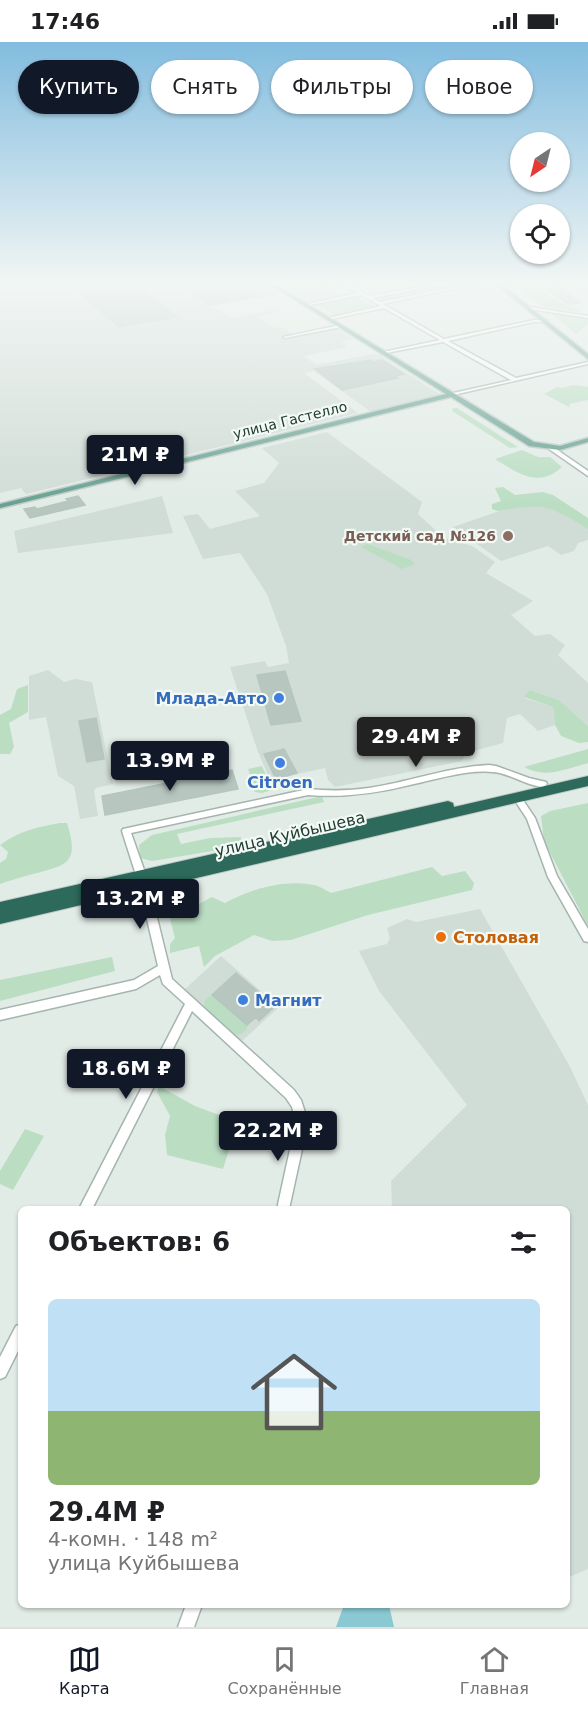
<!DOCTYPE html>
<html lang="ru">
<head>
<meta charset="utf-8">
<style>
  :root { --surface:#fff; --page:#f2f2f2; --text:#202124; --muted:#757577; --line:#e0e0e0; --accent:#111827 }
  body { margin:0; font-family:"DejaVu Sans",sans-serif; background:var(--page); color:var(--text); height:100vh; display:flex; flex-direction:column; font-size:22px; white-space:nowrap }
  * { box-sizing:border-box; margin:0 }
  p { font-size:20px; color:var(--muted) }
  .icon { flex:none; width:33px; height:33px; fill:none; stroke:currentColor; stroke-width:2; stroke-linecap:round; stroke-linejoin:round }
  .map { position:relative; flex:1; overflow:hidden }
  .details { position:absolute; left:18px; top:1164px; width:552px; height:402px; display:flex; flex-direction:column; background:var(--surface); border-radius:9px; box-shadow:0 2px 4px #0004 }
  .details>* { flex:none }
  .hud { position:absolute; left:18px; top:18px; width:552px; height:54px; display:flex; gap:12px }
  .needle { width:39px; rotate:215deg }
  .fabs { position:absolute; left:510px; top:90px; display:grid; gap:12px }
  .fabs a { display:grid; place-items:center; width:60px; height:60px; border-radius:50%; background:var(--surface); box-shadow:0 2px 4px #0004; font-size:30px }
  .price { position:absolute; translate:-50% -51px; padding:0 14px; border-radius:6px; background:var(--accent); color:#fff; font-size:20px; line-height:39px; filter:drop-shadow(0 2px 3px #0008) }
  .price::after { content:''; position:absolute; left:50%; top:36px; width:18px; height:14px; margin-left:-9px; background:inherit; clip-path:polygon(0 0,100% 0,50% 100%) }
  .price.selected { background:#222; color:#fff }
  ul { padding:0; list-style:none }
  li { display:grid; align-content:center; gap:12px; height:318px; padding:0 30px }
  li span { display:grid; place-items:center; height:186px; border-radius:9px; color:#555 }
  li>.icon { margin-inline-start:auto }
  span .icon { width:108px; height:108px; fill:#fffc; stroke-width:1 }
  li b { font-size:26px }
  h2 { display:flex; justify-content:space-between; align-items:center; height:72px; padding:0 30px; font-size:26px }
  .tag { padding:0 21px; border-radius:27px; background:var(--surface); box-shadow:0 2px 4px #0004; font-size:21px; line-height:54px }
  .tag.selected { background:var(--accent); color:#fff }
  .status { display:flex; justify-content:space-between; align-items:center; height:42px; padding:0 30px; background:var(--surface); direction:ltr }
  .status svg { height:16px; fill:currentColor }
  .tabs { display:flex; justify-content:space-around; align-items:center; height:84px; border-top:2px solid var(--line); background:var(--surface); font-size:16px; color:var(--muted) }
  .tabs a { display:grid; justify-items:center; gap:3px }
  .tabs .selected { color:var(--accent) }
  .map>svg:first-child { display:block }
  .built { fill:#d0dcd6 }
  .green { fill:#bbdec3 }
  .water { fill:#8ac8d2 }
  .building { fill:#b7c7c0; stroke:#b4c6be; stroke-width:1.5 }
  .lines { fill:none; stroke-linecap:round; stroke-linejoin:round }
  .minor-casing { stroke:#a5b4ae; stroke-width:3 }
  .major-casing { stroke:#c1c9c6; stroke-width:3 }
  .highway-casing { stroke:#c1c9c6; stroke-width:2 }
  .minor { fill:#fff; fill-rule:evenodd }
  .major { fill:#66a291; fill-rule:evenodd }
  .highway { fill:#2d6a5c; fill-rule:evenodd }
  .education-dot { fill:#8d6e63; stroke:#f3f9f5; stroke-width:2 }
  .shop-dot { fill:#3f7fe0; stroke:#f3f9f5; stroke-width:2 }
  .food-dot { fill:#e8710a; stroke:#f3f9f5; stroke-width:2 }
  .labels { text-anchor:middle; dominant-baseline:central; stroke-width:4.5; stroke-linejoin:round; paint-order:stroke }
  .far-street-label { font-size:14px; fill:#223d35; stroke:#f3f9f5 }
  .far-education-label { font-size:14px; font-weight:bold; fill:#785e54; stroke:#f3f9f5; text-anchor:end }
  .shop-label { font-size:16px; font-weight:bold; fill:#366cbe; stroke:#f3f9f5; text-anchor:end }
  .street-label { font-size:16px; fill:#223d35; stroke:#f3f9f5 }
  .food-label { font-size:16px; font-weight:bold; fill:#c56008; stroke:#f3f9f5; text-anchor:start }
</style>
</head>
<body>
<div class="status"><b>17:46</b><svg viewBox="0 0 49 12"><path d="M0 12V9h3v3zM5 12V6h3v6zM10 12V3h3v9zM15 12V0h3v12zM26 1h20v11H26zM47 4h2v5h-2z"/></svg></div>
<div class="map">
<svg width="588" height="1585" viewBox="0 0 588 1585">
  <rect width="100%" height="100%" fill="#e2ece7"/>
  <!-- built -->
  <g class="built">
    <polygon points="0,241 260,241 277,252 213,264 230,276 273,268 276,270 258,275 275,286 282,285 293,292 284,294 287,297 337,287 353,297 340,300 347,305 304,314 316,323 372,312 379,313 441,353 371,370 314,329 304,331 358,371 26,452 21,446 0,451"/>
    <polygon points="326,244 342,254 307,260 289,250"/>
    <polygon points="327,390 422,460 418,472 443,495 472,504 495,520 486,531 533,559 511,573 535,594 550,592 565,603 558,613 588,641 588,684 559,658 530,648 524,656 553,665 555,683 538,689 520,672 507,676 503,701 466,711 462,719 335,745 328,738 325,726 270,738 258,710 230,625 265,619 268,625 289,621 286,604 267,552 240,511 203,517 183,474 198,472 210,487 260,474 235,449 264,441 279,421 262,406"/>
    <polygon points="162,454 173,491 18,511 14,489"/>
    <polygon points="543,454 588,483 588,498 578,501 574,509 561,513 548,504 501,519 453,485"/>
    <polygon points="48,628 64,640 75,637 92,640 113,742 96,746 94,749 98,774 80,777 74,744 58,734 46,675 29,678 29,634"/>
    <polygon points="480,867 569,1023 588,1063 588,1527 567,1536 567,1167 392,1167 391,1139 467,1063 379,949 359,909 387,902 390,896 387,886 407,877 416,880"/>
    <polygon points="221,914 279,965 241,1000 184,948"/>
  </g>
  <!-- green -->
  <g class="green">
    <polygon points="453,241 467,244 380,261 372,256"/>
    <path d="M519,247C541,244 559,262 580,268L578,270L542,264Z"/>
    <polygon points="355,255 378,265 336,274 316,262"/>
    <polygon points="549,269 588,275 588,282 576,292"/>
    <polygon points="573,343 588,345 588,358 569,362 571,366 544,352 557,345 562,346"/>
    <polygon points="453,366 457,366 518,405 510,406 452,369"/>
    <path d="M522,408L538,415H550L562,425C538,447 518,431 495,417Z"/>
    <path d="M503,445L515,453L543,450L553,453L588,476V487C546,462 545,461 498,469L492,467V462L501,459L495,446Z"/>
    <polygon points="368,502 411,518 415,522 402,527 361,505"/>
    <polygon points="28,643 28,670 9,681 14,705 10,712 0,712 0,673 11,667 17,647"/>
    <polygon points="530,648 559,658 588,684 588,700 579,701 561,694 555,683 553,665 524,655"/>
    <path d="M588,707V721C566,727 545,737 524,725Z"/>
    <polygon points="262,724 272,748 262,751 255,750 251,745 253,741 248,727"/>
    <polygon points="322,754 324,760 177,792 181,802 210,796 241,795 241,800 225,807 152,819 140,816 139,803 152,793"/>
    <polygon points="588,761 588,884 544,799 541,774 550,769"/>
    <path d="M60,781H67C80,822 67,823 33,832C22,835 11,838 0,842V821L6,817L8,810L0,803C19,789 37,785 60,781Z"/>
    <path d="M432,825L442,834L465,829L474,841L472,848L368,873L291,898L272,899L254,893L215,914L204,925L199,904L170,911V902L175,896L170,877L212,855L225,861C251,847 284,837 314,843C319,844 326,848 331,851Z"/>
    <polygon points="112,915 115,929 0,959 0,938"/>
    <polygon points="212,953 247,983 247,987 241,992 235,993 205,967 204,959"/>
    <polygon points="159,1044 195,1064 238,1080 223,1127 167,1113 165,1093 170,1074 157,1050"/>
    <polygon points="25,1087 44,1094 13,1148 0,1142 0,1129"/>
  </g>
  <!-- water -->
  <polygon class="water" points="344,1563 389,1563 394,1585 336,1585"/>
  <!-- building -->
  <g class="building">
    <polygon points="117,241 133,241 177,275 119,285 76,248"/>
    <polygon points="180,241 257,241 258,245 249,246 262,254 208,263"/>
    <polygon points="556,243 580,261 569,262 547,248"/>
    <polygon points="371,318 374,320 382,318 404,332 395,334 398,336 342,348 315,327"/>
    <polygon points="78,454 85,463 30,476 24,467 35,465 37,467 68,459 66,457"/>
    <polygon points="285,629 301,679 271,683 257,633"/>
    <polygon points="96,676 104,717 87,720 79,679"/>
    <polygon points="284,707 297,731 276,737 264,712"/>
    <polygon points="232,728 238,747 105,773 102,754"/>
    <polygon points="236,931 275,964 259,979 256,975 247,983 212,953"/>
  </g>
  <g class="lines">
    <defs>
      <g id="minor">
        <polygon points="340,241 345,241 369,254 444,241 452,241 372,256 380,260 474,241 481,241 383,262 444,297 534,278 547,278 546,280 534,280 448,299 516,336 588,320 588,322 449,354 449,352 511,338 443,300 381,312 383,310 440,298 384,266 327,278 328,276 381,264 361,253 305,264 303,263 358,251"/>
        <polygon points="530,265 588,274 588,276 529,267"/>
        <polygon points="340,283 341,285 285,296 283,295"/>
        <polygon points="549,405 553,405 588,429 588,434 549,407"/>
        <path d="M489,723L496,724L529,736L546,740L547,742L543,745L537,744C522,741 508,731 493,730C471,727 436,737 414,742C378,751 345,756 308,753L131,791L148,839L172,937L294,1048L301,1058L308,1080L289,1167H277L296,1080L292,1065L286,1056L192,969L92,1167H79L185,962L163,942L160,933L136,947L0,978V968L134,938L158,924L138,839L122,789L123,787L308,747C329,749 348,749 369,746C409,740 448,725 489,723Z"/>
        <polygon points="518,754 521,755 535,776 557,834 588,887 588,900 584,899 548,835 527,777 514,757"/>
        <polygon points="21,1282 21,1303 5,1335 0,1337 0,1315 16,1284"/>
        <polygon points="186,1563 202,1563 194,1585 178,1585"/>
      </g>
      <g id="major">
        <polygon points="268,241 273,241 534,400 560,404 588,396 588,400 560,408 529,404 451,355 0,466 0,462 446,352"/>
        <polygon points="494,241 500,241 588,312 588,317"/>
      </g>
      <polygon id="highway" points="588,734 588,744 0,882 0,860 448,759 453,761 454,765"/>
    </defs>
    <!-- minor casing -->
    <use href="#minor" class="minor-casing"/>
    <!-- major casing -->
    <use href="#major" class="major-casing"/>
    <!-- highway casing -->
    <use href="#highway" class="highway-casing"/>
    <!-- minor -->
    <use href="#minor" class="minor"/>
    <!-- major -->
    <use href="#major" class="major"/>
    <!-- highway -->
    <use href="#highway" class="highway"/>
  </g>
  <!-- sky -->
  <linearGradient id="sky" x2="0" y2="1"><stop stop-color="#82bcdf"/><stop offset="0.52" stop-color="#f2f6f4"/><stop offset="1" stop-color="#f2f6f4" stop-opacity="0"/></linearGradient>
  <rect width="588" height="463" fill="url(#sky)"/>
  <!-- markers -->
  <circle class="education-dot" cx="508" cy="494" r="6"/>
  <g class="shop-dot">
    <circle cx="279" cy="656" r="6"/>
    <circle cx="280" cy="721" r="6"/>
    <circle cx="243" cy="958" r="6"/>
  </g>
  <circle class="food-dot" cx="441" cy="895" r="6"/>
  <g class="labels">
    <!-- far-street labels -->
    <g class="far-street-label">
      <text transform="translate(290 378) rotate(-14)">улица Гастелло</text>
    </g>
    <!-- far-education labels -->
    <g class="far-education-label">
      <text x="496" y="494">Детский сад №126</text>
    </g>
    <!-- shop labels -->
    <g class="shop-label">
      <text x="267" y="656">Млада-Авто</text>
      <text x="280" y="740" text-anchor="middle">Citroen</text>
      <text x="255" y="958" text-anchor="start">Магнит</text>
    </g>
    <!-- street labels -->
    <g class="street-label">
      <text transform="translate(290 792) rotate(-13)">улица Куйбышева</text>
    </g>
    <!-- food labels -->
    <g class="food-label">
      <text x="453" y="895">Столовая</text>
    </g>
  </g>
</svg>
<div class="fabs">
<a><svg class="needle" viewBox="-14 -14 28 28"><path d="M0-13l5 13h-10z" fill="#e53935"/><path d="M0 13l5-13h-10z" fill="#757577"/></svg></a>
<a><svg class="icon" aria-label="locate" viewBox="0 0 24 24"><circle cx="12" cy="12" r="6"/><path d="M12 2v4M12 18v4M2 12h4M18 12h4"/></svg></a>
</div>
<b class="price" style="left:135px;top:444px">21M ₽</b>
<b class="price selected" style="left:416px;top:726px">29.4M ₽</b>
<b class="price" style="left:170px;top:750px">13.9M ₽</b>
<b class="price" style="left:140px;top:888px">13.2M ₽</b>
<b class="price" style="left:126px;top:1058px">18.6M ₽</b>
<b class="price" style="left:278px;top:1120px">22.2M ₽</b>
<div class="hud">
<a class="tag selected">Купить</a>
<a class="tag">Снять</a>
<a class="tag">Фильтры</a>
<a class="tag">Новое</a>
</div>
<section class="details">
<h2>Объектов: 6<svg class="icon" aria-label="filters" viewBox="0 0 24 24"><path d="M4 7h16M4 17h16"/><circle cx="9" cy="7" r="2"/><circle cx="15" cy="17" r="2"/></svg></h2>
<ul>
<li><span style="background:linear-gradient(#bfe0f5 60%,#8fb573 0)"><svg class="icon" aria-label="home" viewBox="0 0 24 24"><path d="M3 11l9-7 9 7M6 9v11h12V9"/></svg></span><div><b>29.4M ₽</b><p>4-комн. · 148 m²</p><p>улица Куйбышева</p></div></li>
</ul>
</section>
</div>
<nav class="tabs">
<a class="selected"><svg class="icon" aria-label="map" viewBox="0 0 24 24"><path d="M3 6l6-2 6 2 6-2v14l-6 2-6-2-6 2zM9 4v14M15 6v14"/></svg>Карта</a>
<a><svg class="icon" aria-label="saved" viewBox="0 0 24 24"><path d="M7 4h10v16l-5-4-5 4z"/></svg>Сохранённые</a>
<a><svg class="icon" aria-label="home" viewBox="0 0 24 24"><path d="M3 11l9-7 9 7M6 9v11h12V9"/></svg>Главная</a>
</nav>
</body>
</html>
